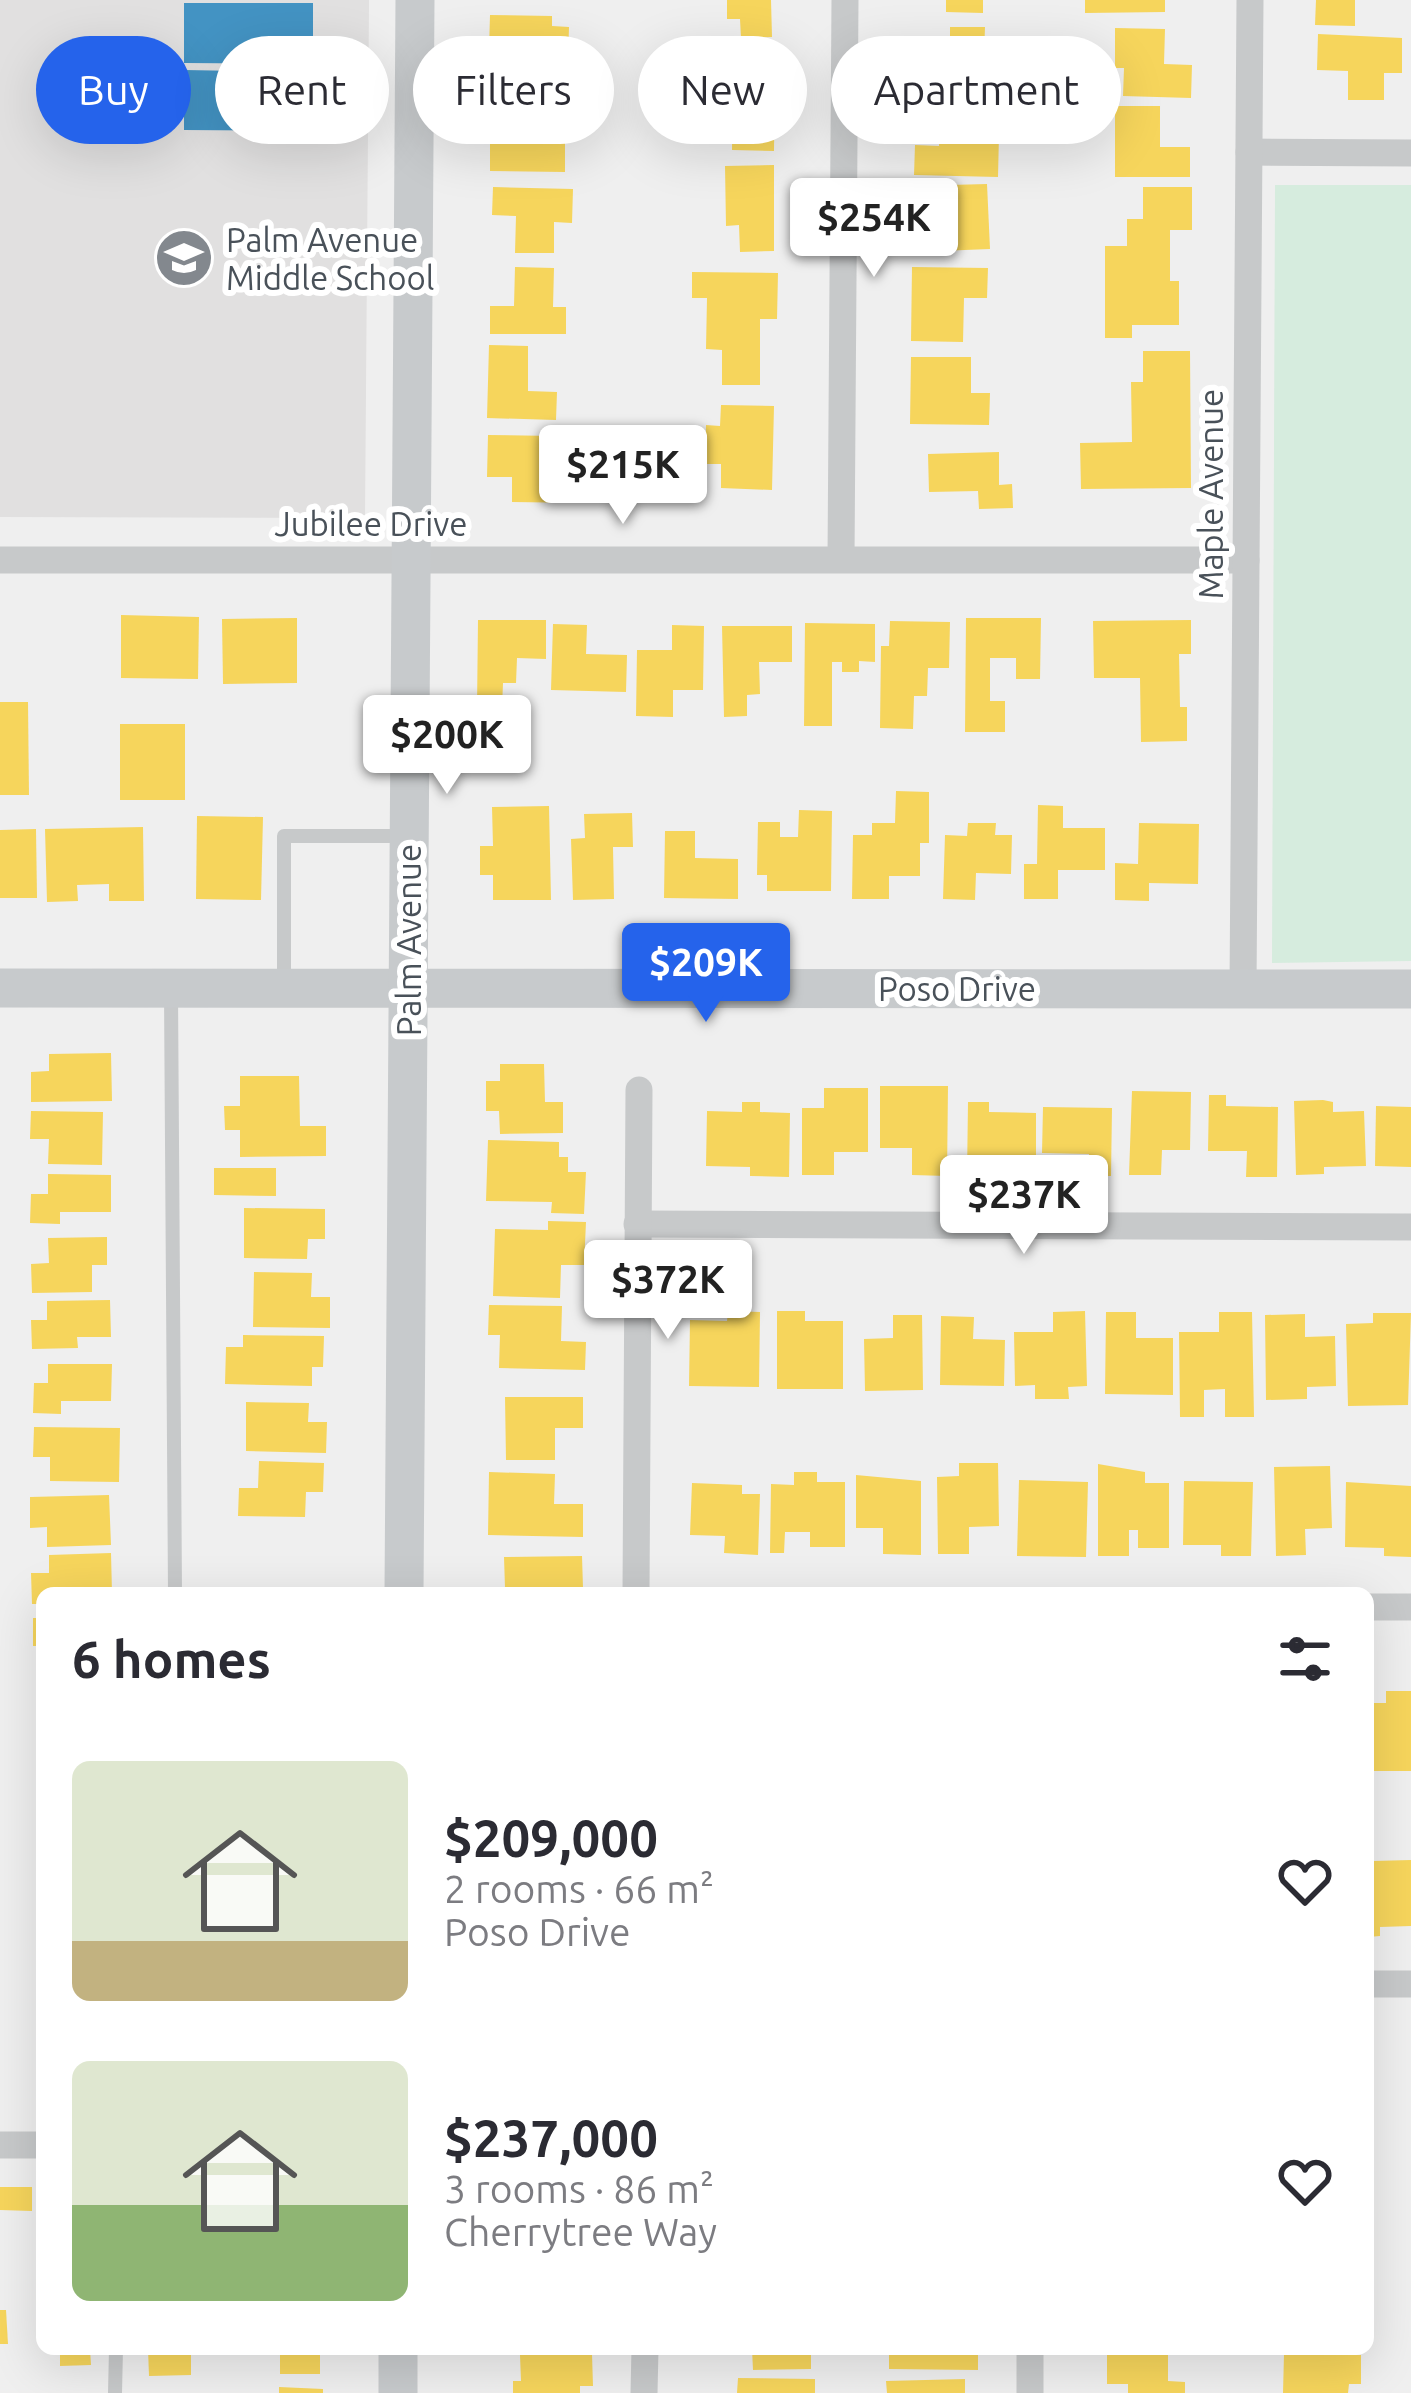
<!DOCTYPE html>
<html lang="en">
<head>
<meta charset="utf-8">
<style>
  :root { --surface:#fff; --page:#f7f7f7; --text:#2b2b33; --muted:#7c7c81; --accent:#2563eb }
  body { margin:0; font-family:Ubuntu,sans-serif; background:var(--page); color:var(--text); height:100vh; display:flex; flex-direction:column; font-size:45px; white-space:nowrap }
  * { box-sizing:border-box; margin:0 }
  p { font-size:39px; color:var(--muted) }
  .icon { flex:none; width:66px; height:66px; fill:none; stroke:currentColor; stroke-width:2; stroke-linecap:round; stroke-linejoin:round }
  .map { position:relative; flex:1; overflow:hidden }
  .side { position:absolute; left:36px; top:1587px; width:1338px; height:768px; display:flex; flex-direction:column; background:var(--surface); border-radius:18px; box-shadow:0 12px 48px #0002 }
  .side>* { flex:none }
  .banner { position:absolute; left:36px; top:36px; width:1341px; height:108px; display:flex; gap:24px }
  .price { position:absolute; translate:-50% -102px; padding:0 27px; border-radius:12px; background:#fff; color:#222; font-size:39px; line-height:78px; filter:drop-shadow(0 3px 6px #0008) }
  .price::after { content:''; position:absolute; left:50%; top:72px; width:36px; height:27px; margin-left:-18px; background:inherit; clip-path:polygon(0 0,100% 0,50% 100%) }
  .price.active { background:var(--accent); color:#fff }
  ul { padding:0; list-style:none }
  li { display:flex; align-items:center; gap:36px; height:300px; padding:0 36px }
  li span { display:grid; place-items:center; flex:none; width:336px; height:240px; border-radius:18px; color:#555 }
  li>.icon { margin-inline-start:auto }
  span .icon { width:144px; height:144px; fill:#fffc; stroke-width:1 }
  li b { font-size:51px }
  h2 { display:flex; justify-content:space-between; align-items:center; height:144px; padding:0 36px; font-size:51px }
  .pill { padding:0 42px; border-radius:54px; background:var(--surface); box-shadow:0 12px 48px #0002; font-size:42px; line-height:108px }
  .pill.active { background:var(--accent); color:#fff }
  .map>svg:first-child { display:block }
  .education { fill:#e1e0e0 }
  .green { fill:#d6ecde }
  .homes { fill:#f6d55c }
  .schools { fill:#4393c3 }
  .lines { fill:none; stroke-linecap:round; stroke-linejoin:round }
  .service { stroke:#c7c9ca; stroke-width:14 }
  .minor { stroke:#c7c9ca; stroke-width:27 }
  .secondary { stroke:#c7cacc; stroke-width:39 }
  .labels { text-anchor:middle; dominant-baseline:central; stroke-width:12; stroke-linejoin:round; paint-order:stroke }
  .poi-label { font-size:33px; fill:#495159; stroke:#fff; text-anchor:start }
  .street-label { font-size:33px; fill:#495159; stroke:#fff }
</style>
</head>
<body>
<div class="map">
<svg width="1411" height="2393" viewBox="0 0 1411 2393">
  <rect width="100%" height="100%" fill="#efefef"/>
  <!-- education -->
  <polygon class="education" points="0,0 369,0 365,518 0,517"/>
  <!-- green -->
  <polygon class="green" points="1275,185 1411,185 1411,961 1272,963"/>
  <!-- homes -->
  <g class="homes">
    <polygon points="727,0 771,0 772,37 741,38 740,19 727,19"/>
    <polygon points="946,0 983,0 983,13 946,12"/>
    <polygon points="1085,0 1165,0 1165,12 1085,13"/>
    <polygon points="1316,0 1355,0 1355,26 1315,25"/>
    <polygon points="490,15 552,16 552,26 569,27 568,60 554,59 553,92 511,92 511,49 489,49"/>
    <polygon points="950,27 985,27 984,56 1005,56 1004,96 913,94 914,65 939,65 939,50 950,50"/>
    <polygon points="1115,28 1165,29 1164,64 1192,65 1191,98 1123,96 1124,68 1115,68"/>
    <polygon points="1318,34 1402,38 1402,73 1384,73 1384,100 1348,100 1348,71 1317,70"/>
    <polygon points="733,58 775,58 774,151 732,150"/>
    <polygon points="511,100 553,100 553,132 565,132 565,172 490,171 490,144 511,144"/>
    <polygon points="940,103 980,104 979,133 999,134 998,177 914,175 915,145 939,146"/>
    <polygon points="1115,106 1160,106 1160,147 1190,147 1190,177 1115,177"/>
    <polygon points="774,165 774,251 740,252 739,225 726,226 725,166"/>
    <polygon points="987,184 990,249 914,252 911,186"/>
    <polygon points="493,187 573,189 572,223 554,222 554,253 515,253 516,216 492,215"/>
    <polygon points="1143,187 1192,187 1192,230 1170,230 1170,281 1179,281 1179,325 1132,325 1132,338 1105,338 1105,246 1127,246 1127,219 1143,219"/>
    <polygon points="515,267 554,268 553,307 566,307 566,334 490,334 490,306 514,306"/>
    <polygon points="912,267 988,268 987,298 964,298 963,342 911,341"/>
    <polygon points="692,272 778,273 777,319 760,319 760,385 722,385 722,350 706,349 707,298 692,298"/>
    <polygon points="489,345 528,346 528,391 557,392 556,420 487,418"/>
    <polygon points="1143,351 1190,351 1191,488 1081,489 1080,443 1132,442 1131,382 1143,382"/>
    <polygon points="911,357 971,357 971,393 990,393 989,425 910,424"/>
    <polygon points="721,405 774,406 772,490 721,488 721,464 705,464 706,425 720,426"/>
    <polygon points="488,435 554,436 554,467 585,468 584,503 512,502 512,477 487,477"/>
    <polygon points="999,452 999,485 1012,484 1013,508 979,509 978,491 929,492 928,454"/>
    <polygon points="121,615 199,617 198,679 121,678"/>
    <polygon points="297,618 297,683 223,684 222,619"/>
    <polygon points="966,618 1041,618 1040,679 1016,679 1016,658 990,658 990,701 1005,701 1005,732 965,732"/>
    <polygon points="478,620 546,620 546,659 517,658 516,683 503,683 502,708 477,708"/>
    <polygon points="1191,620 1191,654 1179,654 1180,707 1187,707 1187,741 1141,742 1140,678 1094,678 1093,621"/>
    <polygon points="890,621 950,622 949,668 928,668 927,696 914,696 913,729 880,728 881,646 889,646"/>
    <polygon points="805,623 875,624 875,662 859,661 859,672 842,672 842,662 832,662 832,726 804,726"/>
    <polygon points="553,624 587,625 586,654 627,655 626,692 551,690"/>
    <polygon points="672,625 704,626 703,690 673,690 673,717 636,716 637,650 672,650"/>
    <polygon points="722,626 792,626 792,662 759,662 760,694 747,695 747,716 724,717"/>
    <polygon points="0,702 28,702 29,795 0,795"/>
    <rect x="120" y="724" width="65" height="76"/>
    <polygon points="896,791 929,792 929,843 920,843 920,876 889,876 889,899 852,899 853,835 872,835 872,823 895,823"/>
    <polygon points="1038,805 1063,806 1063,828 1105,828 1105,870 1058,870 1058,899 1024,899 1024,864 1037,864"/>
    <polygon points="549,806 551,900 493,900 493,875 480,875 480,846 493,846 492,807"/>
    <polygon points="799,810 832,811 831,891 767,891 767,875 757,875 758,822 780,822 780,837 798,837"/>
    <polygon points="632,813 633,847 613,847 614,899 573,900 571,839 585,838 584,814"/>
    <polygon points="197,816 263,817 261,900 196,899"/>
    <polygon points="968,823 996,823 995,835 1012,835 1011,874 976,873 975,900 943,899 945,835 967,836"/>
    <polygon points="1139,823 1199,824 1198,884 1149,883 1149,901 1115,900 1115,863 1138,864"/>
    <polygon points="143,827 144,901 109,901 109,884 77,885 78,901 47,902 45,829"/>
    <polygon points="36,829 37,898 0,898 0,830"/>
    <polygon points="665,831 695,831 695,858 738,859 738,899 664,898"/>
    <polygon points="111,1053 112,1101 31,1102 31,1072 49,1071 49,1054"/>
    <polygon points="500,1064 544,1064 545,1102 563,1102 563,1133 500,1134 499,1111 486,1111 486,1081 500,1081"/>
    <polygon points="240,1076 299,1076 300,1126 326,1126 326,1156 240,1157 240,1130 225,1130 224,1106 240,1106"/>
    <polygon points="880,1086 948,1086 947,1176 912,1175 912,1148 880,1148"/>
    <polygon points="824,1088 868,1088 868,1152 834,1152 834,1175 802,1175 802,1108 824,1108"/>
    <polygon points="1132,1091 1191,1092 1190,1150 1162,1150 1161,1175 1129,1175"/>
    <polygon points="1209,1095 1226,1095 1226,1106 1278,1107 1277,1177 1246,1177 1247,1151 1208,1151"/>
    <polygon points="1323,1100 1333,1102 1333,1112 1364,1111 1366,1166 1324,1167 1324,1174 1296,1175 1294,1101"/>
    <polygon points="742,1102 760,1102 760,1112 790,1113 789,1177 750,1176 750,1167 706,1166 707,1111 742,1112"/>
    <polygon points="968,1102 989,1102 989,1112 1036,1113 1036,1169 998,1168 998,1177 967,1176"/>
    <polygon points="1376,1106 1411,1107 1411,1167 1375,1166"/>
    <polygon points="1043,1107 1112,1108 1111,1176 1089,1176 1089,1154 1042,1153"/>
    <polygon points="31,1111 103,1112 102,1165 48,1164 49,1139 30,1139"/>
    <polygon points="488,1140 559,1142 559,1157 568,1157 568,1172 586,1172 584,1214 551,1213 552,1202 486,1201"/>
    <polygon points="214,1168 276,1168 276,1196 214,1195"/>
    <polygon points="48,1174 111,1175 111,1212 60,1212 60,1224 30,1223 31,1194 48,1194"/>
    <polygon points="244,1208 325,1209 325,1239 308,1239 307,1259 244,1258"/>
    <polygon points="548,1221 586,1222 584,1265 561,1265 560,1298 493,1296 495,1229 548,1230"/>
    <polygon points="107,1237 107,1265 92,1265 92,1292 32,1293 31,1264 49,1263 48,1238"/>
    <polygon points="254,1272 312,1273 311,1297 330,1297 330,1328 253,1327"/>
    <polygon points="110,1300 111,1337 77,1337 78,1348 32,1349 31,1320 47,1320 47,1301"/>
    <polygon points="489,1305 562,1306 561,1341 586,1342 585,1370 499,1368 500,1335 488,1335"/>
    <polygon points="728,1311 760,1312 759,1387 689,1386 690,1320 727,1321"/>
    <polygon points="777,1311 805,1311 805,1321 843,1321 843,1389 777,1389"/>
    <polygon points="1085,1311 1087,1386 1068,1387 1069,1399 1035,1399 1035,1385 1015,1386 1014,1332 1053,1332 1053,1312"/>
    <polygon points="1106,1312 1136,1312 1136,1338 1173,1338 1173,1395 1105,1394"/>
    <polygon points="1219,1312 1252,1312 1254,1417 1225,1417 1225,1389 1204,1390 1204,1417 1180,1417 1179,1332 1219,1332"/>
    <polygon points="1373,1313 1411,1313 1408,1405 1348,1406 1346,1324 1373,1323"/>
    <polygon points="1305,1314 1305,1337 1335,1336 1336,1386 1307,1387 1307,1399 1266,1400 1265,1315"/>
    <polygon points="893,1315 922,1315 923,1390 865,1391 864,1339 893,1338"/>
    <polygon points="941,1316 974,1317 973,1339 1005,1340 1004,1386 940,1385"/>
    <polygon points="243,1335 324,1336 323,1367 312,1367 312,1386 225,1384 226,1347 243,1347"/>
    <polygon points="48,1364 112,1364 111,1401 61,1401 61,1414 33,1413 34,1383 48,1383"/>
    <polygon points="505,1397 583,1397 583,1428 555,1428 555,1460 506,1460"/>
    <polygon points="246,1402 309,1403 308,1422 327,1422 326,1453 246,1451"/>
    <polygon points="34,1427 120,1428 119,1482 50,1481 50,1457 33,1457"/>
    <polygon points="259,1461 324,1463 323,1492 306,1492 305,1517 238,1516 239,1488 258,1488"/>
    <polygon points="959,1463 998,1463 999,1526 969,1527 969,1554 938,1554 937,1477 959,1476"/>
    <polygon points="1098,1464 1145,1472 1145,1483 1169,1483 1169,1548 1138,1548 1138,1530 1129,1530 1129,1556 1098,1556"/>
    <polygon points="1330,1466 1332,1528 1305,1529 1306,1555 1276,1556 1274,1467"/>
    <polygon points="489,1472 555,1474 554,1504 583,1504 583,1537 488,1535"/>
    <polygon points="794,1472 817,1472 817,1482 845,1482 845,1547 810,1547 810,1532 785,1532 784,1553 770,1553 771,1484 794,1485"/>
    <polygon points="856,1475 921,1481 921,1555 883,1554 883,1528 856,1528"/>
    <polygon points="1019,1480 1088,1482 1086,1557 1017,1556"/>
    <polygon points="1184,1481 1253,1482 1251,1556 1221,1556 1221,1545 1183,1545"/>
    <polygon points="1346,1482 1411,1486 1411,1557 1384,1556 1384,1548 1345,1547"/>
    <polygon points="692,1483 742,1485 742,1494 760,1494 758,1555 724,1553 725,1536 690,1535"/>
    <polygon points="109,1495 111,1545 47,1547 47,1527 30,1528 30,1497"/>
    <polygon points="111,1553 112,1593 42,1593 42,1604 32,1604 31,1573 49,1573 49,1555"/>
    <polygon points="582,1556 583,1588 495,1593 495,1588 505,1588 504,1557"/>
    <polygon points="322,1587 323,1593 245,1593 245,1589"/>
    <rect x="33" y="1618" width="9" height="28"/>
    <polygon points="1386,1691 1411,1691 1411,1771 1368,1771 1368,1703 1386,1703"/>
    <polygon points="1411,1860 1411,1926 1380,1927 1380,1936 1368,1937 1368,1868 1373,1868 1373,1861"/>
    <polygon points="0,2187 32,2187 32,2211 0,2210"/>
    <polygon points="0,2310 6,2310 8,2344 0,2344"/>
    <polygon points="60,2349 90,2349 91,2365 60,2366"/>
    <polygon points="148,2349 191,2349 191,2375 149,2376"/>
    <rect x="280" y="2349" width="40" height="25"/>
    <polygon points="752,2349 811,2349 811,2369 753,2370"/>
    <polygon points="889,2349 978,2349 978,2370 889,2369"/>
    <polygon points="592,2354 593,2386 580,2386 580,2393 513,2393 513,2381 521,2381 520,2355"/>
    <polygon points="1107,2354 1168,2355 1168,2381 1185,2382 1185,2393 1128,2393 1128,2384 1107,2384"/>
    <polygon points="1284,2354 1361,2355 1361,2384 1349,2384 1348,2393 1283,2393"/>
    <polygon points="738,2378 815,2379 815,2393 737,2393"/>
    <polygon points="965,2379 965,2393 887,2393 886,2381"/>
    <polygon points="279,2387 323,2389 323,2393 279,2393"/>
  </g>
  <!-- schools -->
  <g class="schools">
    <polygon points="184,3 313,3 313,64 184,63"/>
    <polygon points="184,70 312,72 312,131 184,130"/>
  </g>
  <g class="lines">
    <!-- service -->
    <g class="service">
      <polyline points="284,987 284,836 404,836"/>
      <polyline points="171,992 175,1593"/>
      <polyline points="115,2393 116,2349"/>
    </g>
    <!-- minor -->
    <g class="minor">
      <polyline points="1249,152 1411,153"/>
      <polyline points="841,559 845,0"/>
      <polyline points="0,560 1246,560"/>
      <polyline points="1243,989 1250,0"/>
      <polyline points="637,1224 1411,1227"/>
      <polyline points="636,1593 639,1090"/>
      <polyline points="1368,1607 1411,1607"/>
      <polyline points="1368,1984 1411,1984"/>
      <polyline points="0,2145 42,2145"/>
      <polyline points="1030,2349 1030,2393"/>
      <polyline points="644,2393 645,2349"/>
    </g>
    <!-- secondary -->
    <g class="secondary">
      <polyline points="0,988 1411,989"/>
      <polyline points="404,1593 415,0"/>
      <polyline points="398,2393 398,2349"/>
    </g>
  </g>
  <!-- icons -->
  <defs>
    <symbol id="school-disc" viewBox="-11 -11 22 22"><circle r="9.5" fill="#83888e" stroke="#fff"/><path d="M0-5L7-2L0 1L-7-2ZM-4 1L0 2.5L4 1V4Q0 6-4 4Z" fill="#fff"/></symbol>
  </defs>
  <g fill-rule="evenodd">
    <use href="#school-disc" x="151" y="225" width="66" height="66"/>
  </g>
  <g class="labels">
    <!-- poi labels -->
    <g class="poi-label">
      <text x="226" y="239">Palm Avenue<tspan x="226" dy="38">Middle School</tspan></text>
    </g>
    <!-- street labels -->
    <g class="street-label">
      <text transform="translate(1210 494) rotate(-90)">Maple Avenue</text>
      <text x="371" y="523">Jubilee Drive</text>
      <text transform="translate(408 940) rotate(-90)">Palm Avenue</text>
      <text x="957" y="988">Poso Drive</text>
    </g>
  </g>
</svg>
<b class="price" style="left:874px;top:280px">$254K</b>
<b class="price" style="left:623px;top:527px">$215K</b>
<b class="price" style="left:447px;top:797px">$200K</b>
<b class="price active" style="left:706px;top:1025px">$209K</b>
<b class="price" style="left:1024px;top:1257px">$237K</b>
<b class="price" style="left:668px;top:1342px">$372K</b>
<div class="banner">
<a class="pill active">Buy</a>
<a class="pill">Rent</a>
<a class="pill">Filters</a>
<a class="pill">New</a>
<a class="pill">Apartment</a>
</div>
<section class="side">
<h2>6 homes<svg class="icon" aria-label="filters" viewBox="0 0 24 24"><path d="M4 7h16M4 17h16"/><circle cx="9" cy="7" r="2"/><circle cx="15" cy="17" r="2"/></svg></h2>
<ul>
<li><span style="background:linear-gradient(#dfe7d0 75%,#c2b280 0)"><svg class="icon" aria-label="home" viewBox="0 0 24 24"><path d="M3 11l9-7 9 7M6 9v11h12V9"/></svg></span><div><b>$209,000</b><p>2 rooms · 66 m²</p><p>Poso Drive</p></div><svg class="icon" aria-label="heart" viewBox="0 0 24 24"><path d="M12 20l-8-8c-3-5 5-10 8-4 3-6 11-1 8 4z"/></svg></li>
<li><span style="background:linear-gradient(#dfe7d0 60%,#8fb573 0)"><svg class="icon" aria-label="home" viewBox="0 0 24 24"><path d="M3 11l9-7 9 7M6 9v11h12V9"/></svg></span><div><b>$237,000</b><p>3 rooms · 86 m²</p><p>Cherrytree Way</p></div><svg class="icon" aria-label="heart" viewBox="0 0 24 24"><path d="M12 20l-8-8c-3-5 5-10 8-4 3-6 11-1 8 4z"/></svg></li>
</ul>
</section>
</div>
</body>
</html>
